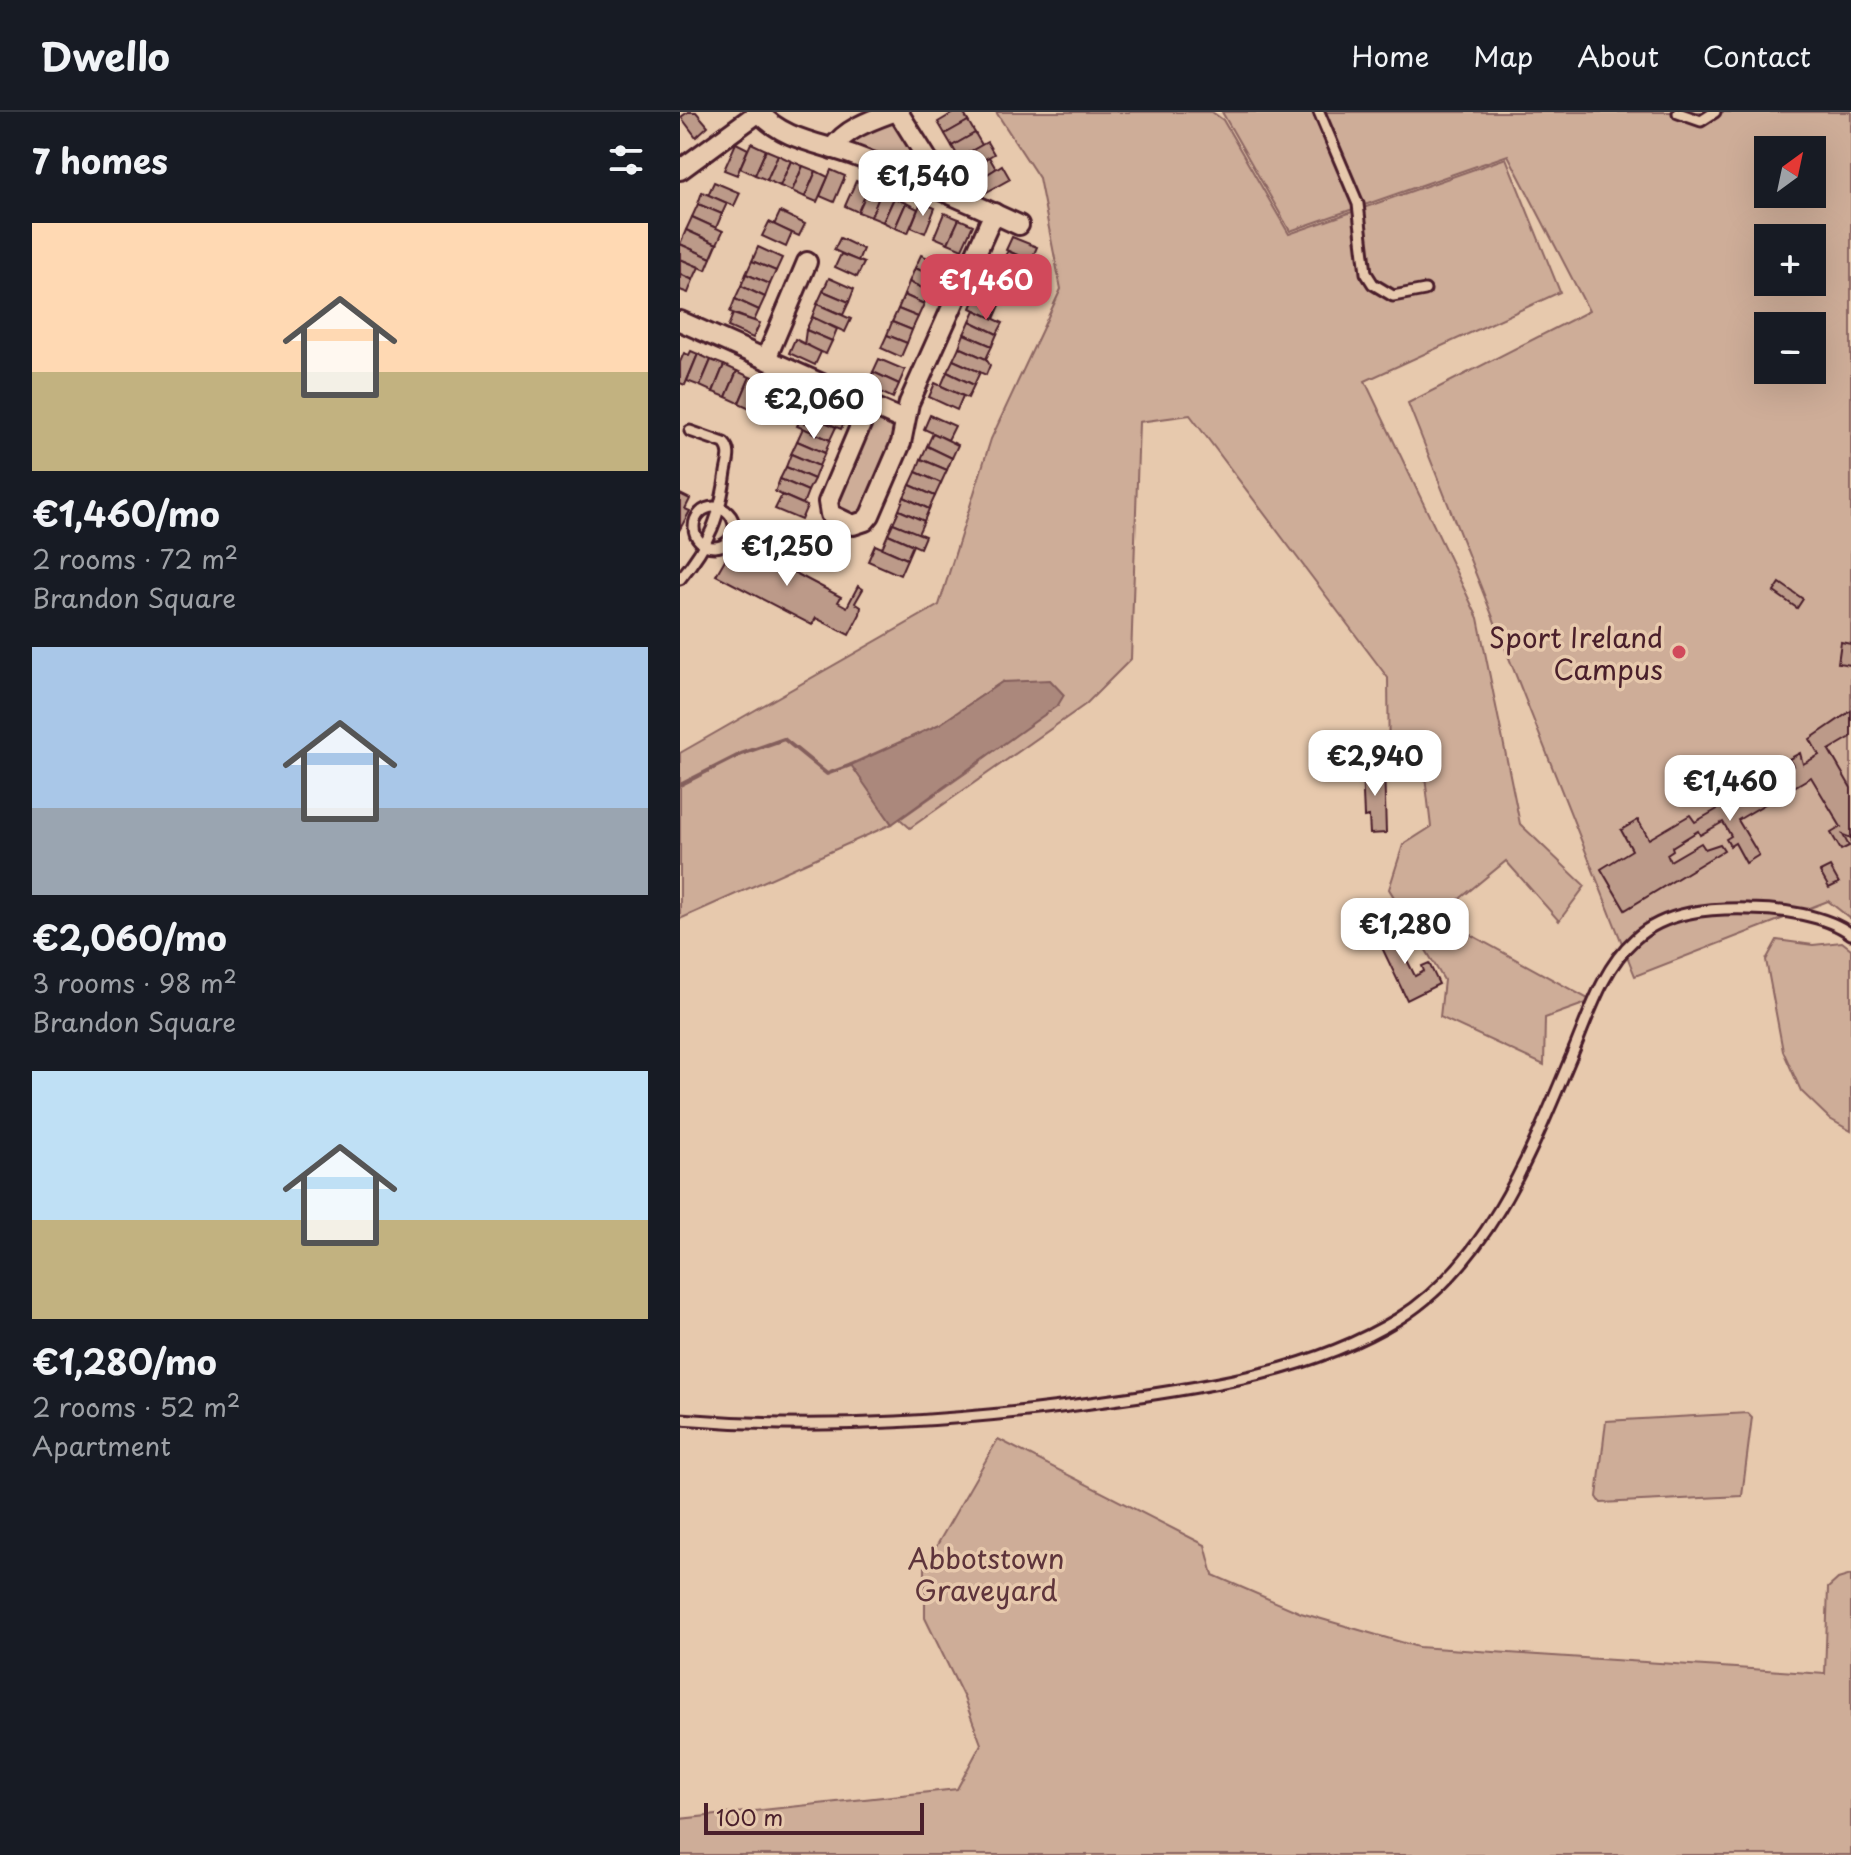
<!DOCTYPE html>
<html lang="en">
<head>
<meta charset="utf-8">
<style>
  :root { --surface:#171b24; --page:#242831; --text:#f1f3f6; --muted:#9ea1a6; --line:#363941; --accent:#d1495b }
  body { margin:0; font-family:"Playpen Sans",sans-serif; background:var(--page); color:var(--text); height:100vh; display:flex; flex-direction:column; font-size:30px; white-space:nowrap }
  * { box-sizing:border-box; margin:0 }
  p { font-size:26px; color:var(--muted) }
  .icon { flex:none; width:44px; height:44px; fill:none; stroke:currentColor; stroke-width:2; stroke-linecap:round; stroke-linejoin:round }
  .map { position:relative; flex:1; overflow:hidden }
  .side { display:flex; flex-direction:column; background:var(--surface); width:680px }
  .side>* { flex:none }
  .needle { width:52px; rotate:33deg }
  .controls { position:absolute; left:1074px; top:24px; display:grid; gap:16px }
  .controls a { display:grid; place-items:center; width:72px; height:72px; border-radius:0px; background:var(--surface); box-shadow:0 8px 32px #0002; font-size:40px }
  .scale { position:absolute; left:24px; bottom:20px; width:220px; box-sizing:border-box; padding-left:8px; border:4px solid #4a1f2b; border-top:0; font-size:22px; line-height:28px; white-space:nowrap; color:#4a1f2b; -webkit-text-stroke:6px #e7c9ad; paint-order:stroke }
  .price { position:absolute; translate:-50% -68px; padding:0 18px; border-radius:16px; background:#fff; color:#222; font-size:26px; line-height:52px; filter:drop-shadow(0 2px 4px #0008) }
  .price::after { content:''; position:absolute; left:50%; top:48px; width:24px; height:18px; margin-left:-12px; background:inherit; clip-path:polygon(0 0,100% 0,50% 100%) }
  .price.on { background:var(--accent); color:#fff }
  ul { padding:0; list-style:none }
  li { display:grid; align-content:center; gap:16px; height:424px; padding:0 32px }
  li span { display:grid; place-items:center; height:248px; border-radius:0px; color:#555 }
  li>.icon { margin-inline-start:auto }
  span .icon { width:144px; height:144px; fill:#fffc; stroke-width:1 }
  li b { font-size:34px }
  h2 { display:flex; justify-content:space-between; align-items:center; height:96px; padding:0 32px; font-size:34px }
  header { display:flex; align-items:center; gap:48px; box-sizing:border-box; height:112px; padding:0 40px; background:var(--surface); border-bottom:2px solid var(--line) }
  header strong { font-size:38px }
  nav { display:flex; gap:44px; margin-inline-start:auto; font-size:28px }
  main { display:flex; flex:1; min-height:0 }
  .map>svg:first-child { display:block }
  .green { fill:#cead98; stroke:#8c6662; stroke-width:2; fill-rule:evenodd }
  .water { fill:#ab887c; stroke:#845e5c; stroke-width:2 }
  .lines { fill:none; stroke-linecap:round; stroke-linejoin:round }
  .stream { stroke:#845e5c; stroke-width:4 }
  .building { fill:#bc9a89; stroke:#4a1f2b; stroke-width:2 }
  .service-casing { stroke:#4a1f2b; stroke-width:15 }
  .minor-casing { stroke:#4a1f2b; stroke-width:24 }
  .service { stroke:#e7c9ad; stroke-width:9 }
  .minor { stroke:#e7c9ad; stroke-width:18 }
  .poi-dot { fill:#d1495b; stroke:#e7c9ad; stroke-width:3 }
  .labels { text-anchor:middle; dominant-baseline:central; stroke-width:7; stroke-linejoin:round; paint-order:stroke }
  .poi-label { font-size:28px; fill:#4a1f2b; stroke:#e7c9ad; text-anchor:end }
  .park-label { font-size:28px; fill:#5e343b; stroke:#e7c9ad }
</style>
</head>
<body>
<header>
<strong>Dwello</strong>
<nav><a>Home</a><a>Map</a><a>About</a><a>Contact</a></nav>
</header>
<main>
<section class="side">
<h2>7 homes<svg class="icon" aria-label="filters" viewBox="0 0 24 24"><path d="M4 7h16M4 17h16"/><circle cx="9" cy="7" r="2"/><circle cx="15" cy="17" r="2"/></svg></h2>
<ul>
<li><span style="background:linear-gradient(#ffd9b3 60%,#c2b280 0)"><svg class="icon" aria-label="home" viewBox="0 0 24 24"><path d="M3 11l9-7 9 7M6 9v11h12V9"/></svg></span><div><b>€1,460/mo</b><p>2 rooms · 72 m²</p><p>Brandon Square</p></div></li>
<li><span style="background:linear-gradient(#a9c7e8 65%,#9aa5b1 0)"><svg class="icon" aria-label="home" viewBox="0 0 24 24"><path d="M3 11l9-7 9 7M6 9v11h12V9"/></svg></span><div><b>€2,060/mo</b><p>3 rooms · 98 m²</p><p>Brandon Square</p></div></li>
<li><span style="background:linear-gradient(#bfe0f5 60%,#c2b280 0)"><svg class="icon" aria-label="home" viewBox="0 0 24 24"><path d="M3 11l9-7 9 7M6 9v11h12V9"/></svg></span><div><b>€1,280/mo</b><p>2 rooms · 52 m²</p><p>Apartment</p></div></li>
</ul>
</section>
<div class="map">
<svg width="1171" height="1743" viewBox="0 0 1171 1743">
  <rect width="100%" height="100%" fill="#e7c9ad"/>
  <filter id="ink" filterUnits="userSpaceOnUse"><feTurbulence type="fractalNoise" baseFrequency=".0125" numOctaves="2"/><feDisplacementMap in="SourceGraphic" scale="16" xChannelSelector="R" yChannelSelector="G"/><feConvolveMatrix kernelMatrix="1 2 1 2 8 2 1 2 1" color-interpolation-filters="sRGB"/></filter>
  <g filter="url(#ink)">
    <!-- green -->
    <g class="green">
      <polygon points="316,0 532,0 543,8 609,122 826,46 880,180 685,269 798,506 840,712 905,774 879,809 826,749 749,812 767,829 786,820 912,889 865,906 864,953 760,905 764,868 709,777 723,733 751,715 744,656 709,656 708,566 510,303 459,310 451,547 406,592 230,716 220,707 300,651 322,570 260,612 171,652 212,712 0,807 0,641 259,493 311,327 381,177 359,66"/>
      <path d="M542,0H1171V807L1148,789L955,864L728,291L909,199L828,43L610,119ZM1088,38H1132V82H1088ZM1088,126H1132V170H1088ZM1088,214H1132V258H1088Z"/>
      <polygon points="217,5 247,52 243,63 169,30"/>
      <polygon points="194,303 219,316 186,398 171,406 154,394"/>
      <polygon points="1097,828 1133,833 1162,830 1171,837 1171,1019 1150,1007 1121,979 1103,939 1086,848"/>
      <polygon points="1068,1301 1072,1305 1062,1384 921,1391 917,1385 926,1309"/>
      <polygon points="318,1327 525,1433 533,1463 621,1501 738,1535 1145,1562 1148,1476 1158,1467 1171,1463 1171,1743 0,1743 0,1707 277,1677 301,1632 284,1586 245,1506 245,1454"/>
    </g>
    <!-- water -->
    <polygon class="water" points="370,568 384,583 378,593 212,712 171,653 260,612 322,570"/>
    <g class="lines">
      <!-- stream -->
      <polyline class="stream" points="0,673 61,642 104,627 147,662 171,653"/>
    </g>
    <!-- building -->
    <g class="building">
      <polygon points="8,0 16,0 28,14 16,25 1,5"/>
      <polygon points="275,0 283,0 288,9 265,22 258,10"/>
      <polygon points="288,9 295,21 272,34 265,22"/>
      <polygon points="295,21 302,33 279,46 272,34"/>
      <polygon points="307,30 314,42 286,58 279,46"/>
      <polygon points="56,31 68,37 57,63 44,58"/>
      <polygon points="71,31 86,38 75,63 60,56"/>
      <polygon points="86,38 98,43 87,68 75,63"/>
      <polygon points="98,43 111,49 100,74 87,68"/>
      <polygon points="309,45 316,57 294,71 286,58"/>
      <polygon points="111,49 123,54 112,79 100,74"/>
      <polygon points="322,53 330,67 305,81 298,68"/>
      <polygon points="123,54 136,59 125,85 112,79"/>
      <polygon points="151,58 165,64 154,90 140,84"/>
      <polygon points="136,59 148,65 137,90 125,85"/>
      <polygon points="176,69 189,75 178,100 165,94"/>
      <polygon points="34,70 60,81 54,94 28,83"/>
      <polygon points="189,75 201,80 191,105 178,100"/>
      <polygon points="22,80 47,91 42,102 18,92"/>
      <polygon points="201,80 214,86 203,110 191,105"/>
      <polygon points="214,86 226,91 215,116 203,110"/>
      <polygon points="241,90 255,96 245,121 231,115"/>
      <polygon points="226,91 238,97 228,121 215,116"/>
      <polygon points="18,92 42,102 36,116 12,105"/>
      <polygon points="100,100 125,112 119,124 94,113"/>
      <polygon points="264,101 279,107 268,131 254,125"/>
      <polygon points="12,105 43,119 37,132 6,118"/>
      <polygon points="279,107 293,113 282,137 268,131"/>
      <polygon points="89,110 112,121 106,135 82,124"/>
      <polygon points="6,118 37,132 31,146 0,132"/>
      <polygon points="332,125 357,135 351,149 326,138"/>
      <polygon points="160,126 183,137 178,149 154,138"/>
      <polygon points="0,132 31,146 26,158 0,147"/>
      <polygon points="78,135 102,146 96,159 72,149"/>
      <polygon points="328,139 351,149 345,162 320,152"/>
      <polygon points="161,142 184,151 177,165 155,155"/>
      <polygon points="241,143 269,155 263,168 235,156"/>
      <polygon points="0,147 19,155 13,168 0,162"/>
      <polygon points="72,149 96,159 90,172 66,162"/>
      <polygon points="320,152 345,162 339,176 316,166"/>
      <polygon points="235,156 256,165 249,179 229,170"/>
      <polygon points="0,162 13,168 8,181 0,178"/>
      <polygon points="66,162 90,172 85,185 61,174"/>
      <polygon points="314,165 339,176 333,190 308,179"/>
      <polygon points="149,166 174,177 169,190 143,179"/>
      <polygon points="229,170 249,179 244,192 224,183"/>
      <polygon points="61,174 85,185 79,198 55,187"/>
      <polygon points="143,179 169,190 163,203 137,192"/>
      <polygon points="298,180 321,191 314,207 291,196"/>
      <polygon points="224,183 244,192 238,205 218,197"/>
      <polygon points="55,187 79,198 74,209 50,200"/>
      <polygon points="137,192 171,207 165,220 132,205"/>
      <polygon points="218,197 238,205 232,218 212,210"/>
      <polygon points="295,198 323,211 317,222 290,209"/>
      <polygon points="53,202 80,211 73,226 48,215"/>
      <polygon points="132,205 157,217 152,229 126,218"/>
      <polygon points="290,209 317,222 312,234 284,222"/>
      <polygon points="212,210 232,218 227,231 207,223"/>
      <polygon points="126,218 152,229 146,242 124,233"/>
      <polygon points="284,222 312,234 306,247 279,235"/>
      <polygon points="207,223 227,231 221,245 201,236"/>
      <polygon points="115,227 141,240 135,253 109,241"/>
      <polygon points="279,235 306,247 310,253 306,263 273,248"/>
      <polygon points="11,239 18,242 5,273 0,271 0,250 4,241 9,243"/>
      <polygon points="18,242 31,248 20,274 7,269"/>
      <polygon points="199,247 225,258 219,272 193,260"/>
      <polygon points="31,248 44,253 33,280 20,274"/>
      <polygon points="273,248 300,260 294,273 267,260"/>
      <polygon points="44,253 57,259 46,285 33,280"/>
      <polygon points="57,259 70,265 59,291 46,285"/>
      <polygon points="193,260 219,272 213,286 187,274"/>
      <polygon points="267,260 294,273 288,286 261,274"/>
      <polygon points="70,265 83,270 72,297 59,291"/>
      <polygon points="83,270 98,276 86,303 72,297"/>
      <polygon points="100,270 115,276 105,299 90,293"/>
      <polygon points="255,271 283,284 277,298 249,285"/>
      <polygon points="141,291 168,302 161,317 134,306"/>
      <polygon points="129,303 156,315 150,328 117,314 120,308 125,311"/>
      <polygon points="250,303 275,314 268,328 244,317"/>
      <polygon points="123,316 150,328 145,341 117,329"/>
      <polygon points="253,321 278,333 272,346 247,334"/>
      <polygon points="117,329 145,341 139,354 111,342"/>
      <polygon points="247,334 272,346 267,358 241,347"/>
      <polygon points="111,342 139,354 134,367 106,355"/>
      <polygon points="241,347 267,358 261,371 236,360"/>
      <polygon points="106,355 134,367 128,379 100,367"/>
      <polygon points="236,360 261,371 255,384 230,373"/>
      <polygon points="100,367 128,379 123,392 95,380"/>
      <polygon points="230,373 255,384 249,397 224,385"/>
      <polygon points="0,382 10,387 5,397 10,399 0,417"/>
      <polygon points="102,383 127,394 121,408 95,397"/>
      <polygon points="224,385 249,397 244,409 219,398"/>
      <polygon points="219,398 244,409 238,422 213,411"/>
      <polygon points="213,411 245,424 240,436 208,422"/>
      <polygon points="208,422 233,433 227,447 202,436"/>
      <polygon points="58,425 88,440 85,445 161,485 158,490 167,495 178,474 183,477 175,491 181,495 180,502 169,523 136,506 132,513 36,463"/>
      <polygon points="195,433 227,447 220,463 188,449"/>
      <polygon points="1100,471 1123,487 1117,496 1094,480"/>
      <polygon points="1161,530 1171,532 1171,553 1158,551"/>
      <polygon points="1171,599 1171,625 1149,638 1171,676 1171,726 1163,723 1169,734 1161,738 1151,721 1161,715 1131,665 1058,708 1079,743 1066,751 1055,731 1050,734 1046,727 1051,724 1043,710 1020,723 1018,719 992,735 993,738 987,742 990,749 1021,731 1025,737 1040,732 1044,738 945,798 921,757 952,738 941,718 958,708 969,727 1010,703 1015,710 1067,680 1062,671 1068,668 1074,677 1113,654 1109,647 1120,641 1123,652 1139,643 1130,627"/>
      <polygon points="704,654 706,721 690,722 689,704 684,705 682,655"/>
      <polygon points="1150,755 1159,771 1149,776 1140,760"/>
      <polygon points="709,812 735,864 744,859 742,854 749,851 759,872 727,888 694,819"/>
    </g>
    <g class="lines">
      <defs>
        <g id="service">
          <polyline points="639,0 678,92 686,161 693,172 713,184 745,178"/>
          <polyline points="998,1 1021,9 1035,0"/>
          <circle cx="34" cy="415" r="20"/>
          <path d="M0,467C30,431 40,405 46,360C48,349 52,339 44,331L10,319"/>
          <path d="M0,1307C146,1319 287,1309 432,1288C528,1275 634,1259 718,1207C811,1149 853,1035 894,938C910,899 924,855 955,827C985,799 1031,796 1069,797C1100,797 1146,803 1171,822"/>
        </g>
        <g id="minor">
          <path d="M79,0C103,28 141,31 173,43C229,64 285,88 339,113"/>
          <polyline points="218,0 253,56 246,73"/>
          <path d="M152,37C165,17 191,8 213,0"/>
          <polyline points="0,58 79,0"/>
          <polyline points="0,209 223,308"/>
          <polyline points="86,247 127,150"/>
          <polyline points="190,291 148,390 150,402 173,413 185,409 190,403 221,331 229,291 314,101"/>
        </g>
      </defs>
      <!-- service casing -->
      <use href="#service" class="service-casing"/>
      <!-- minor casing -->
      <use href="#minor" class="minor-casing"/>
      <!-- service -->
      <use href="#service" class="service"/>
      <!-- minor -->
      <use href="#minor" class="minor"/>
    </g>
  </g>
  <!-- markers -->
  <circle class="poi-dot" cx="999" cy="540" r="8"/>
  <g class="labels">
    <!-- poi labels -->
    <g class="poi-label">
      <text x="983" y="524">Sport Ireland<tspan x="983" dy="32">Campus</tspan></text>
    </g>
    <!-- park labels -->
    <g class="park-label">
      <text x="306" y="1445">Abbotstown<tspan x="306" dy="32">Graveyard</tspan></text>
    </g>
  </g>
</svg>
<div class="controls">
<a><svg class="needle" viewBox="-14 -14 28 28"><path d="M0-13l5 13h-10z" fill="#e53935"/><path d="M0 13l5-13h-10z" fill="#9ea1a6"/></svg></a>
<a>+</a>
<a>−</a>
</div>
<div class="scale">100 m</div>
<b class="price" style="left:243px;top:106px">€1,540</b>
<b class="price on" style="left:306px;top:210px">€1,460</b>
<b class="price" style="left:134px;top:329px">€2,060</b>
<b class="price" style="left:107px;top:476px">€1,250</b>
<b class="price" style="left:695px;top:686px">€2,940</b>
<b class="price" style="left:1050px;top:711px">€1,460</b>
<b class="price" style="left:725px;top:854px">€1,280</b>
</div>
</main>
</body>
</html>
